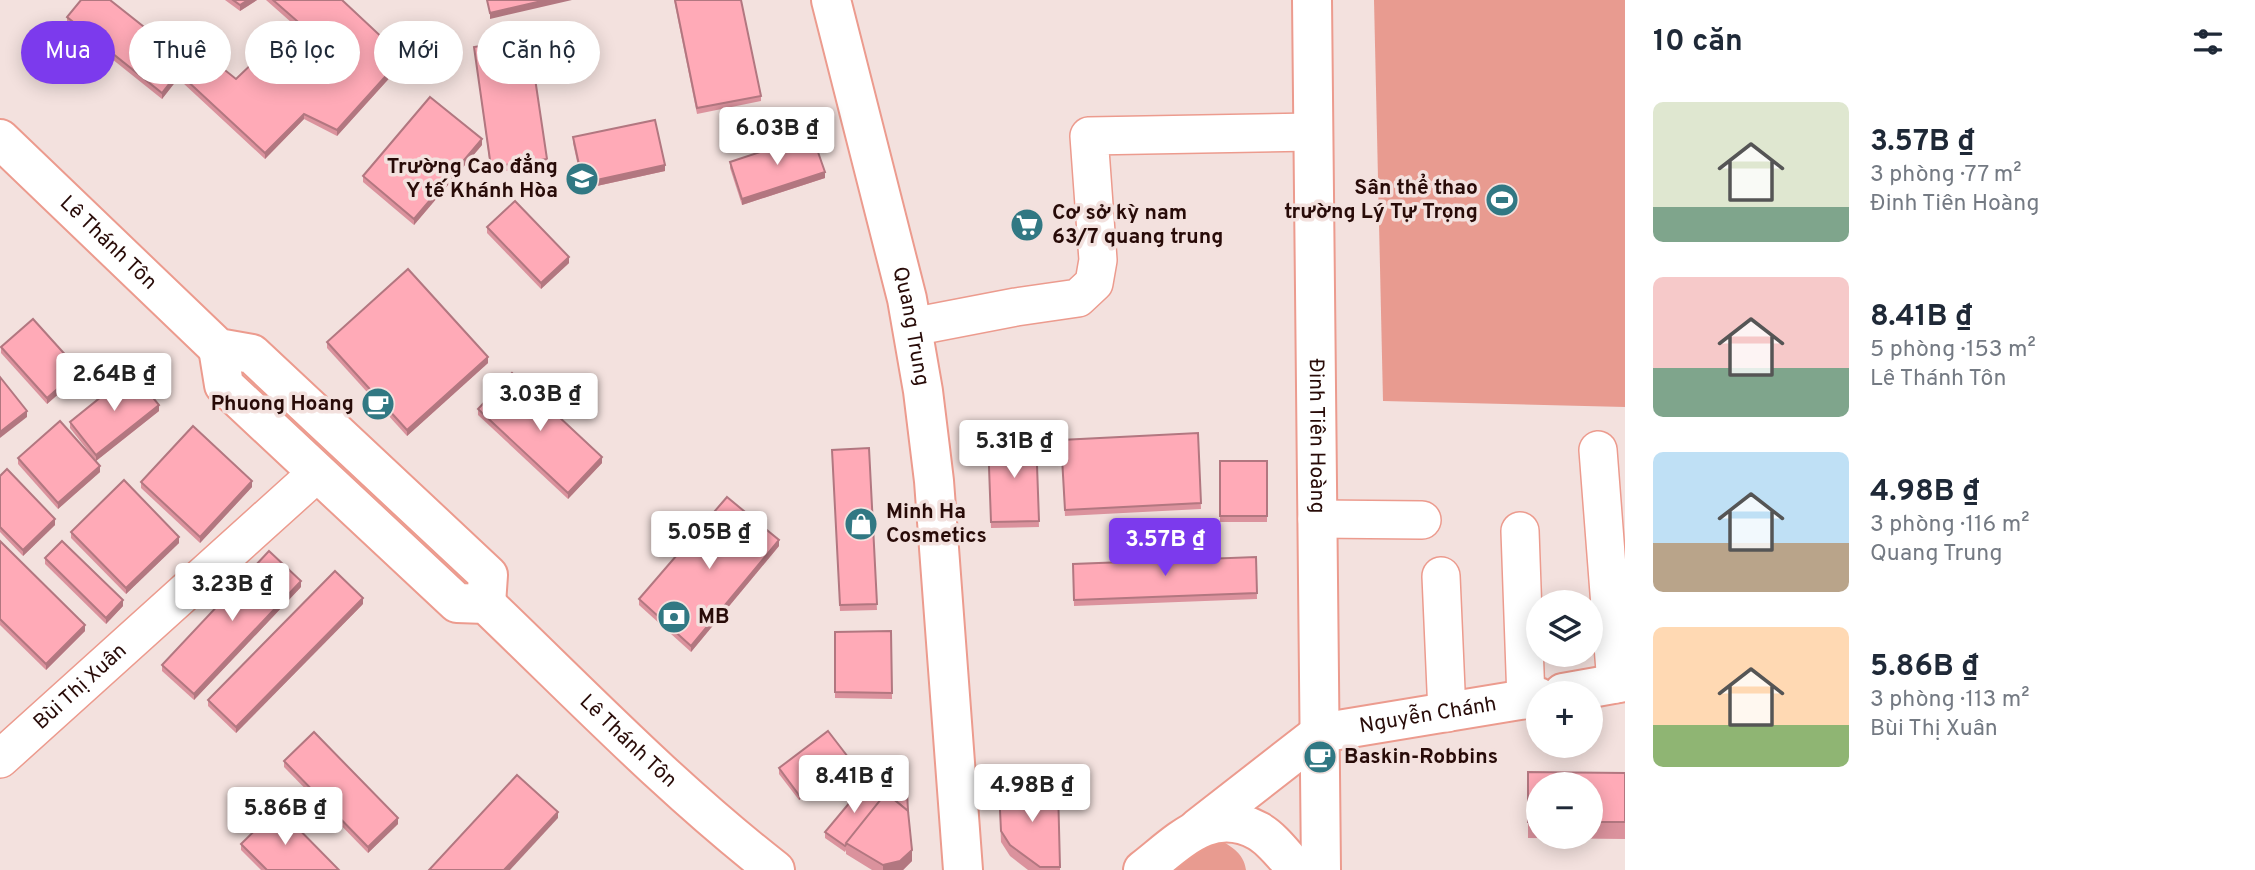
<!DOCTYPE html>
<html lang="vi">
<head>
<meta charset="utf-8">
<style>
  :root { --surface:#fff; --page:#f2f2f3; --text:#1f2937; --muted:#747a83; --accent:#7c3aed }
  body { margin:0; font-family:Overpass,sans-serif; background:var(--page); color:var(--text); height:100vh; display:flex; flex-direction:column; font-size:26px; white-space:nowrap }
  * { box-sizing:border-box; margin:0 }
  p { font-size:23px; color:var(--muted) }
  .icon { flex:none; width:38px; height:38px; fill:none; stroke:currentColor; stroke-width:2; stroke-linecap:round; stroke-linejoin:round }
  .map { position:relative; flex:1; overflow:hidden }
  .details { display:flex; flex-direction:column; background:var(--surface); width:630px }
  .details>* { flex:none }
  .top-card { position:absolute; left:21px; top:21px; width:665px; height:63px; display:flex; gap:14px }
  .tools { position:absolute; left:1526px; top:590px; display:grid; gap:14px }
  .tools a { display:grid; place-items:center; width:77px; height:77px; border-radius:50%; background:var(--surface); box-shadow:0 4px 18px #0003; font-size:35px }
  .price { position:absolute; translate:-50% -60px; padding:0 16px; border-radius:7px; background:#fff; color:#222; font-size:23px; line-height:46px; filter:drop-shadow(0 2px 4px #0008) }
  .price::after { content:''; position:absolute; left:50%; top:42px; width:21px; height:16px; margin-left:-10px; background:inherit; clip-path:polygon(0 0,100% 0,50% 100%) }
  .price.current { background:var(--accent); color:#fff }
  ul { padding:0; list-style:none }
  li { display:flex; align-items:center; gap:21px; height:175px; padding:0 28px }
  li span { display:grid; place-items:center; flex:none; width:196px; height:140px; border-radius:10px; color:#555 }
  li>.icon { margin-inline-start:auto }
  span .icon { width:84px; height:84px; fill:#fffc; stroke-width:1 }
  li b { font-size:30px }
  h2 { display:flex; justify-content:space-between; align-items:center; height:84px; padding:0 28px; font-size:30px }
  .tag { padding:0 24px; border-radius:32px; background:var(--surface); box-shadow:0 4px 18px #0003; font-size:24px; line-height:63px }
  .tag.current { background:var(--accent); color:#fff }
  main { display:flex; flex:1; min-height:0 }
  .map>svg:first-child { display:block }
  .green { fill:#e89b90 }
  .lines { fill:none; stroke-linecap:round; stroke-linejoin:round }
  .minor-casing { stroke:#ec9b8e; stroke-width:40 }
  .tertiary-casing { stroke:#ec9b8e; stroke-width:42 }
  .primary-casing { stroke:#ec9b8e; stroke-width:42 }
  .minor { stroke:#fff; stroke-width:37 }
  .tertiary { stroke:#fff; stroke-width:38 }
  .primary { stroke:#fff; stroke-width:38 }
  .wall { fill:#db929d; fill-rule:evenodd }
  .shaded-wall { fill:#b27780 }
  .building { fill:#ffaab7; stroke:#b27780; stroke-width:2 }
  .labels { text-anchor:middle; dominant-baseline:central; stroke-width:7; stroke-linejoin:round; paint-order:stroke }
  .poi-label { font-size:21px; font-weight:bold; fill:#280b08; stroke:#f3e1de; text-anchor:start }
  .street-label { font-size:21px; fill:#280b08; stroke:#f3e1de }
</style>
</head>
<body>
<main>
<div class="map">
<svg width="1625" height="870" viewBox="0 0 1625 870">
  <rect width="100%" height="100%" fill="#f3e1de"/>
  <!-- green -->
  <g class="green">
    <polygon points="1374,0 1625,0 1625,407 1383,401"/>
    <path d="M1214,837C1229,845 1244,852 1246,870H1160Z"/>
  </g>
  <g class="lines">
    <defs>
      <g id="minor">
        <polyline points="912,327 1016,307 1078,298 1094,283 1098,260 1089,136 1313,132"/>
        <polyline points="1598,450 1616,684"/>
        <polyline points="1317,519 1422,520"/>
        <polyline points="1520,531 1526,700"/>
        <polyline points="1441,576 1447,713"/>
        <path id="s1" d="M0,759L317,473"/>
      </g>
      <g id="tertiary">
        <path id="s2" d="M831,0L907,299L923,391L934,481L963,870"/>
        <path id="s3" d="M1312,0L1321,870"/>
        <polyline points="1563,693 1625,682"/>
        <path id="s4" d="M1198,828L1320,733L1538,697"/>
      </g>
      <g id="primary">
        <path id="s5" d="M0,139L218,348L252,354L488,575L486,604"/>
        <path id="s6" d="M218,348L224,385L457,603L486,604C580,694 672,790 775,870"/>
        <path d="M1143,870C1178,843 1211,805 1258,831C1271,838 1283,854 1293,865L1296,870"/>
      </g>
    </defs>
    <!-- minor casing -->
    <use href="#minor" class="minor-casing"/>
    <!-- tertiary casing -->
    <use href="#tertiary" class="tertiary-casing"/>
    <!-- primary casing -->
    <use href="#primary" class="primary-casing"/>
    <!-- minor -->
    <use href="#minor" class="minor"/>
    <!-- tertiary -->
    <use href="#tertiary" class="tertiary"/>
    <!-- primary -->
    <use href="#primary" class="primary"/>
  </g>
  <!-- wall -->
  <g class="wall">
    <polygon points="225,0 257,0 240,11"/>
    <polygon points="266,0 342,0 403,63 337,136 304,119 265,159 183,83 183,77 236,79 284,66 309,38"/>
    <polygon points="674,0 741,0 761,96 761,101 697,114"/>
    <polygon points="67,17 187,67 162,99 67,23"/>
    <polygon points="474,47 547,159 547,165 491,173"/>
    <polygon points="573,137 665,171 583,189 573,143"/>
    <polygon points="482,145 414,225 363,182 363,176"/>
    <polygon points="730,162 825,178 742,205 730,168"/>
    <polygon points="487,227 569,263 541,289 487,233"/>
    <polygon points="327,342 488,363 407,436 327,348"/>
    <polygon points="1,347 79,376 47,404 1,353"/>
    <polygon points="478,409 602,463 568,499 478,415"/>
    <polygon points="159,411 96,461 70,428 70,422"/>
    <polygon points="1198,433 1201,509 1065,516 1061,440"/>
    <polygon points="1036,437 1039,527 991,528 988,439"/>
    <polygon points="869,448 877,610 840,611 832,450"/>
    <polygon points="18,458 100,472 58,509 18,464"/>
    <rect x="1220" y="461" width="47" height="61"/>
    <polygon points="0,476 55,525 23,556 0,532"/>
    <polygon points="141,482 252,487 200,543 141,488"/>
    <polygon points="71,532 179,543 126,594 71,538"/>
    <polygon points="0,541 85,631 46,670 0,625"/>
    <polygon points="779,546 691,652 639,605 639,599"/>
    <polygon points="1256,557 1257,599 1074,606 1073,564"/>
    <polygon points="45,558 123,606 106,624 45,564"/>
    <polygon points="301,587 194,700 162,671 162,665"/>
    <polygon points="363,604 236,733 208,706 208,700"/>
    <polygon points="891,631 892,699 835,698 835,632"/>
    <polygon points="284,761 398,824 368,853 284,767"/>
    <polygon points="848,763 799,800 779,774 779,768"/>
    <path d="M1528,772L1625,773V839L1528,838ZM1538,784H1591V836H1538Z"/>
    <polygon points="859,776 907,792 912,861 903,870 872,870 846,854 846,850 845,852 825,838 825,832 864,785 859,781"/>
    <polygon points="1058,788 1060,870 1028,870 1010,856 1001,842 999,789"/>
    <polygon points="241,844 339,870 261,870 241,850"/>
  </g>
  <!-- shaded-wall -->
  <g class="shaded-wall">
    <polygon points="248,0 257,0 240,11 240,5"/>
    <polygon points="546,0 572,0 490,19 490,13"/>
    <polygon points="403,57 403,63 337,136 337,130"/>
    <polygon points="187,61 187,67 162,99 162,93"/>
    <polygon points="304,114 304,119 265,159 265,153"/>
    <polygon points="482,139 482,145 414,225 414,219"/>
    <polygon points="665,165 665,171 583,189 583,183"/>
    <polygon points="825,172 825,178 742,205 742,199"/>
    <polygon points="569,257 569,263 541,289 541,283"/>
    <polygon points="488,357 488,363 407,436 407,430"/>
    <polygon points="79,370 79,376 47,404 47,398"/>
    <polygon points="159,405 159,411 96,461 96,455"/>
    <polygon points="27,411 27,417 0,438 0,432"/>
    <polygon points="602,457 602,463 568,499 568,493"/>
    <polygon points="100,466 100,472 58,509 58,503"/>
    <polygon points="252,481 252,487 200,543 200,537"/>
    <polygon points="55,519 55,525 23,556 23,550"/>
    <polygon points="179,537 179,543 126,594 126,588"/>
    <polygon points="779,540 779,546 691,652 691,646"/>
    <polygon points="301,581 301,587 194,700 194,694"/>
    <polygon points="363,598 363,604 236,733 236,727"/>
    <polygon points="123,600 123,606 106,624 106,618"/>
    <polygon points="85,625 85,631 46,670 46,664"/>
    <polygon points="848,757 848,763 799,800 799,795"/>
    <polygon points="558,812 558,818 510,870 504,870"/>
    <polygon points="398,818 398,824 368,853 368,847"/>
    <polygon points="912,850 912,861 903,870 883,870 883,865"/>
  </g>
  <!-- building -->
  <g class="building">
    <polygon points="81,0 110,0 187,61 162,93 67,17"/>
    <polygon points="233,0 248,0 240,5"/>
    <polygon points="273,0 342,0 403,57 337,130 304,114 265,153 183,77 206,55 236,79 261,55 284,66 312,34"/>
    <polygon points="487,0 546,0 490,13"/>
    <polygon points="675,0 741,0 761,96 697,108"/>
    <polygon points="529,38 547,159 491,167 474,47"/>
    <polygon points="430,97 482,139 414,219 363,176"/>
    <polygon points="655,120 665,165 583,183 573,137"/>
    <polygon points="812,135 825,172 742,199 730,162"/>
    <polygon points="515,201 569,257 541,283 487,227"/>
    <polygon points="408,269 488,357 407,430 327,342"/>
    <polygon points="33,319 79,370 47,398 1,347"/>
    <polygon points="132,372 159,405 96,455 70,422"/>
    <polygon points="512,373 602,457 568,493 478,409"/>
    <polygon points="0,377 27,411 0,432"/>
    <polygon points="60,421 100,466 58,503 18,458"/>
    <polygon points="193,426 252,481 200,537 141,482"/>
    <polygon points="1198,433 1201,503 1065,510 1061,440"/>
    <polygon points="1036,437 1039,521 991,522 988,439"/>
    <polygon points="869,448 877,604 840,605 832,450"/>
    <rect x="1220" y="461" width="47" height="55"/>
    <polygon points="7,469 55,519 23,550 0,527 0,476"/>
    <polygon points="124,480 179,537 126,588 71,532"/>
    <polygon points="727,497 779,540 691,646 639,599"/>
    <polygon points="0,541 85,625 46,664 0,619"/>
    <polygon points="62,541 123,600 106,618 45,558"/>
    <polygon points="269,551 301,581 194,694 162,665"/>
    <polygon points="1256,557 1257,593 1074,600 1073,564"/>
    <polygon points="335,571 363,598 236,727 208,700"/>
    <polygon points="891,631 892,693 835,692 835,632"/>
    <polygon points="828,731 848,757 799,795 779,768"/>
    <polygon points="314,732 398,818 368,847 284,761"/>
    <polygon points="868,761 907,792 908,811 886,793 884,796 859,776"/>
    <polygon points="1528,772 1625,773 1625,822 1591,822 1591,784 1538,784 1538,822 1528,822"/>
    <polygon points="517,775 558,812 504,870 429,870"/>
    <polygon points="866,783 883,797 845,846 825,832"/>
    <polygon points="1058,788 1060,867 1040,867 1010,845 1001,831 999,789"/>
    <polygon points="886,793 908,811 912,850 900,861 883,865 846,843"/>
    <polygon points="278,808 339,870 267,870 241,844"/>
  </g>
  <!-- icons -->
  <defs>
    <symbol id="university-disc" viewBox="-11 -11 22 22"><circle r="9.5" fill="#317883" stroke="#f3e1de"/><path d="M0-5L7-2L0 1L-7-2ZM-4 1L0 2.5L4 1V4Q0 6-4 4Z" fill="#fff"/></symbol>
    <symbol id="stadium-disc" viewBox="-11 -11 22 22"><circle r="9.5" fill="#317883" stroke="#f3e1de"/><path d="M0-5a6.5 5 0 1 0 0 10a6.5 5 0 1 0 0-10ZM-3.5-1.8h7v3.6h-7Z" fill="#fff"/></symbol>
    <symbol id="supermarket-disc" viewBox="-11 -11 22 22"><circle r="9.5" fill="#317883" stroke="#f3e1de"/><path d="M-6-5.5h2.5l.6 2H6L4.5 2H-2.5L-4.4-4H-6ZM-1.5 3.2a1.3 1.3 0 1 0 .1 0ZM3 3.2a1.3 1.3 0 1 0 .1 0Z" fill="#fff"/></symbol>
    <symbol id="cafe-disc" viewBox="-11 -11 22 22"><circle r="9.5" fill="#317883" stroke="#f3e1de"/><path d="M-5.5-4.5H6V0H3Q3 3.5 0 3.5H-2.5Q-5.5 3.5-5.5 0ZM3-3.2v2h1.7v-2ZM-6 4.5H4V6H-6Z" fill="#fff"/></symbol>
    <symbol id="shop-disc" viewBox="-11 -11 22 22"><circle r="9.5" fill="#317883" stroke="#f3e1de"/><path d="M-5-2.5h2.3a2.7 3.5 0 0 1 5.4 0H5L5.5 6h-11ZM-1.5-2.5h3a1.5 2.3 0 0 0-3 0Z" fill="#fff"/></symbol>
    <symbol id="bank-disc" viewBox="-11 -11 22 22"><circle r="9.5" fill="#317883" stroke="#f3e1de"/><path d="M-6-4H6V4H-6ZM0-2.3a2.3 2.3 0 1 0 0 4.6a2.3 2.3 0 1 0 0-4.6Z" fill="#fff"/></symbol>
  </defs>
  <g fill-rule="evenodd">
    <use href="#university-disc" x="563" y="160" width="38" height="38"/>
    <use href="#stadium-disc" x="1483" y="181" width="38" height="38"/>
    <use href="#supermarket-disc" x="1008" y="206" width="38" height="38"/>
    <use href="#cafe-disc" x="359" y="385" width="38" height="38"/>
    <use href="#shop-disc" x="842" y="505" width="38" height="38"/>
    <use href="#bank-disc" x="655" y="598" width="38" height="38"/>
    <use href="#cafe-disc" x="1301" y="738" width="38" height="38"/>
  </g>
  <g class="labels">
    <!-- poi labels -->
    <g class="poi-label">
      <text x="558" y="167" text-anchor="end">Trường Cao đẳng<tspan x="558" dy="24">Y tế Khánh Hòa</tspan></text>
      <text x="1478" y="188" text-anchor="end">Sân thể thao<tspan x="1478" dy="24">trường Lý Tự Trọng</tspan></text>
      <text x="1052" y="213">Cơ sở kỳ nam<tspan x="1052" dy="24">63/7 quang trung</tspan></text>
      <text x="354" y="404" text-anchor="end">Phuong Hoang</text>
      <text x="886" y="512">Minh Ha<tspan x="886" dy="24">Cosmetics</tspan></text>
      <text x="698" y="617">MB</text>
      <text x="1344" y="757">Baskin-Robbins</text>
    </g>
    <!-- street labels -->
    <g class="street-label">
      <text stroke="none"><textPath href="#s5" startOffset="150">Lê Thánh Tôn</textPath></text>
      <text stroke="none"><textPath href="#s2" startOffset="336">Quang Trung</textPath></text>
      <text stroke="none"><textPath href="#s3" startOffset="436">Đinh Tiên Hoàng</textPath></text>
      <text stroke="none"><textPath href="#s1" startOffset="108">Bùi Thị Xuân</textPath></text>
      <text stroke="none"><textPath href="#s4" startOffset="264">Nguyễn Chánh</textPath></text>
      <text stroke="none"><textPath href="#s6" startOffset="583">Lê Thánh Tôn</textPath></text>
    </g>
  </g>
</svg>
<div class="tools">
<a><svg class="icon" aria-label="layers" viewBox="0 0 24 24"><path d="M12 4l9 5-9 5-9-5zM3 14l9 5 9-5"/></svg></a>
<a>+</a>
<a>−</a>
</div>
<b class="price" style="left:777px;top:167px">6.03B ₫</b>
<b class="price" style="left:114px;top:413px">2.64B ₫</b>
<b class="price" style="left:540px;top:433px">3.03B ₫</b>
<b class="price" style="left:1014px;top:480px">5.31B ₫</b>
<b class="price" style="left:709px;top:571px">5.05B ₫</b>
<b class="price current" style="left:1165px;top:578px">3.57B ₫</b>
<b class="price" style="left:232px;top:623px">3.23B ₫</b>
<b class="price" style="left:854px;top:815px">8.41B ₫</b>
<b class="price" style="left:1032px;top:824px">4.98B ₫</b>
<b class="price" style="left:285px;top:847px">5.86B ₫</b>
<div class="top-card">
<a class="tag current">Mua</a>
<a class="tag">Thuê</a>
<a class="tag">Bộ lọc</a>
<a class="tag">Mới</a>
<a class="tag">Căn hộ</a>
</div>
</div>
<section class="details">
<h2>10 căn<svg class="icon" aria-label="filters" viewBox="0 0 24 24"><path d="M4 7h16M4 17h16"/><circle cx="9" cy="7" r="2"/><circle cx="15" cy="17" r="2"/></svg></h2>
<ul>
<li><span style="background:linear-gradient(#dfe7d0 75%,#7fa58c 0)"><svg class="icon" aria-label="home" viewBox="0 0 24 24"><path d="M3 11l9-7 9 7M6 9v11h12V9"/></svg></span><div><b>3.57B ₫</b><p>3 phòng · 77 m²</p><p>Đinh Tiên Hoàng</p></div></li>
<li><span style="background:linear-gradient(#f6c9c9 65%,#7fa58c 0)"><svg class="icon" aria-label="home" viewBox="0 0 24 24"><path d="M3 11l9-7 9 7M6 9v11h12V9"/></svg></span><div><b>8.41B ₫</b><p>5 phòng · 153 m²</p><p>Lê Thánh Tôn</p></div></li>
<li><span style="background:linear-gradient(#bfe0f5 65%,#b9a48a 0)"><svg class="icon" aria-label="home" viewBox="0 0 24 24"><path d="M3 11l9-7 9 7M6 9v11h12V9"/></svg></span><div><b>4.98B ₫</b><p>3 phòng · 116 m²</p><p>Quang Trung</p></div></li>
<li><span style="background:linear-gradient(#ffd9b3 70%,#8fb573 0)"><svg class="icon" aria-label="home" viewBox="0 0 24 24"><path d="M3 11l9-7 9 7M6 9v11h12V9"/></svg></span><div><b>5.86B ₫</b><p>3 phòng · 113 m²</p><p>Bùi Thị Xuân</p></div></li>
</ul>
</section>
</main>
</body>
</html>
